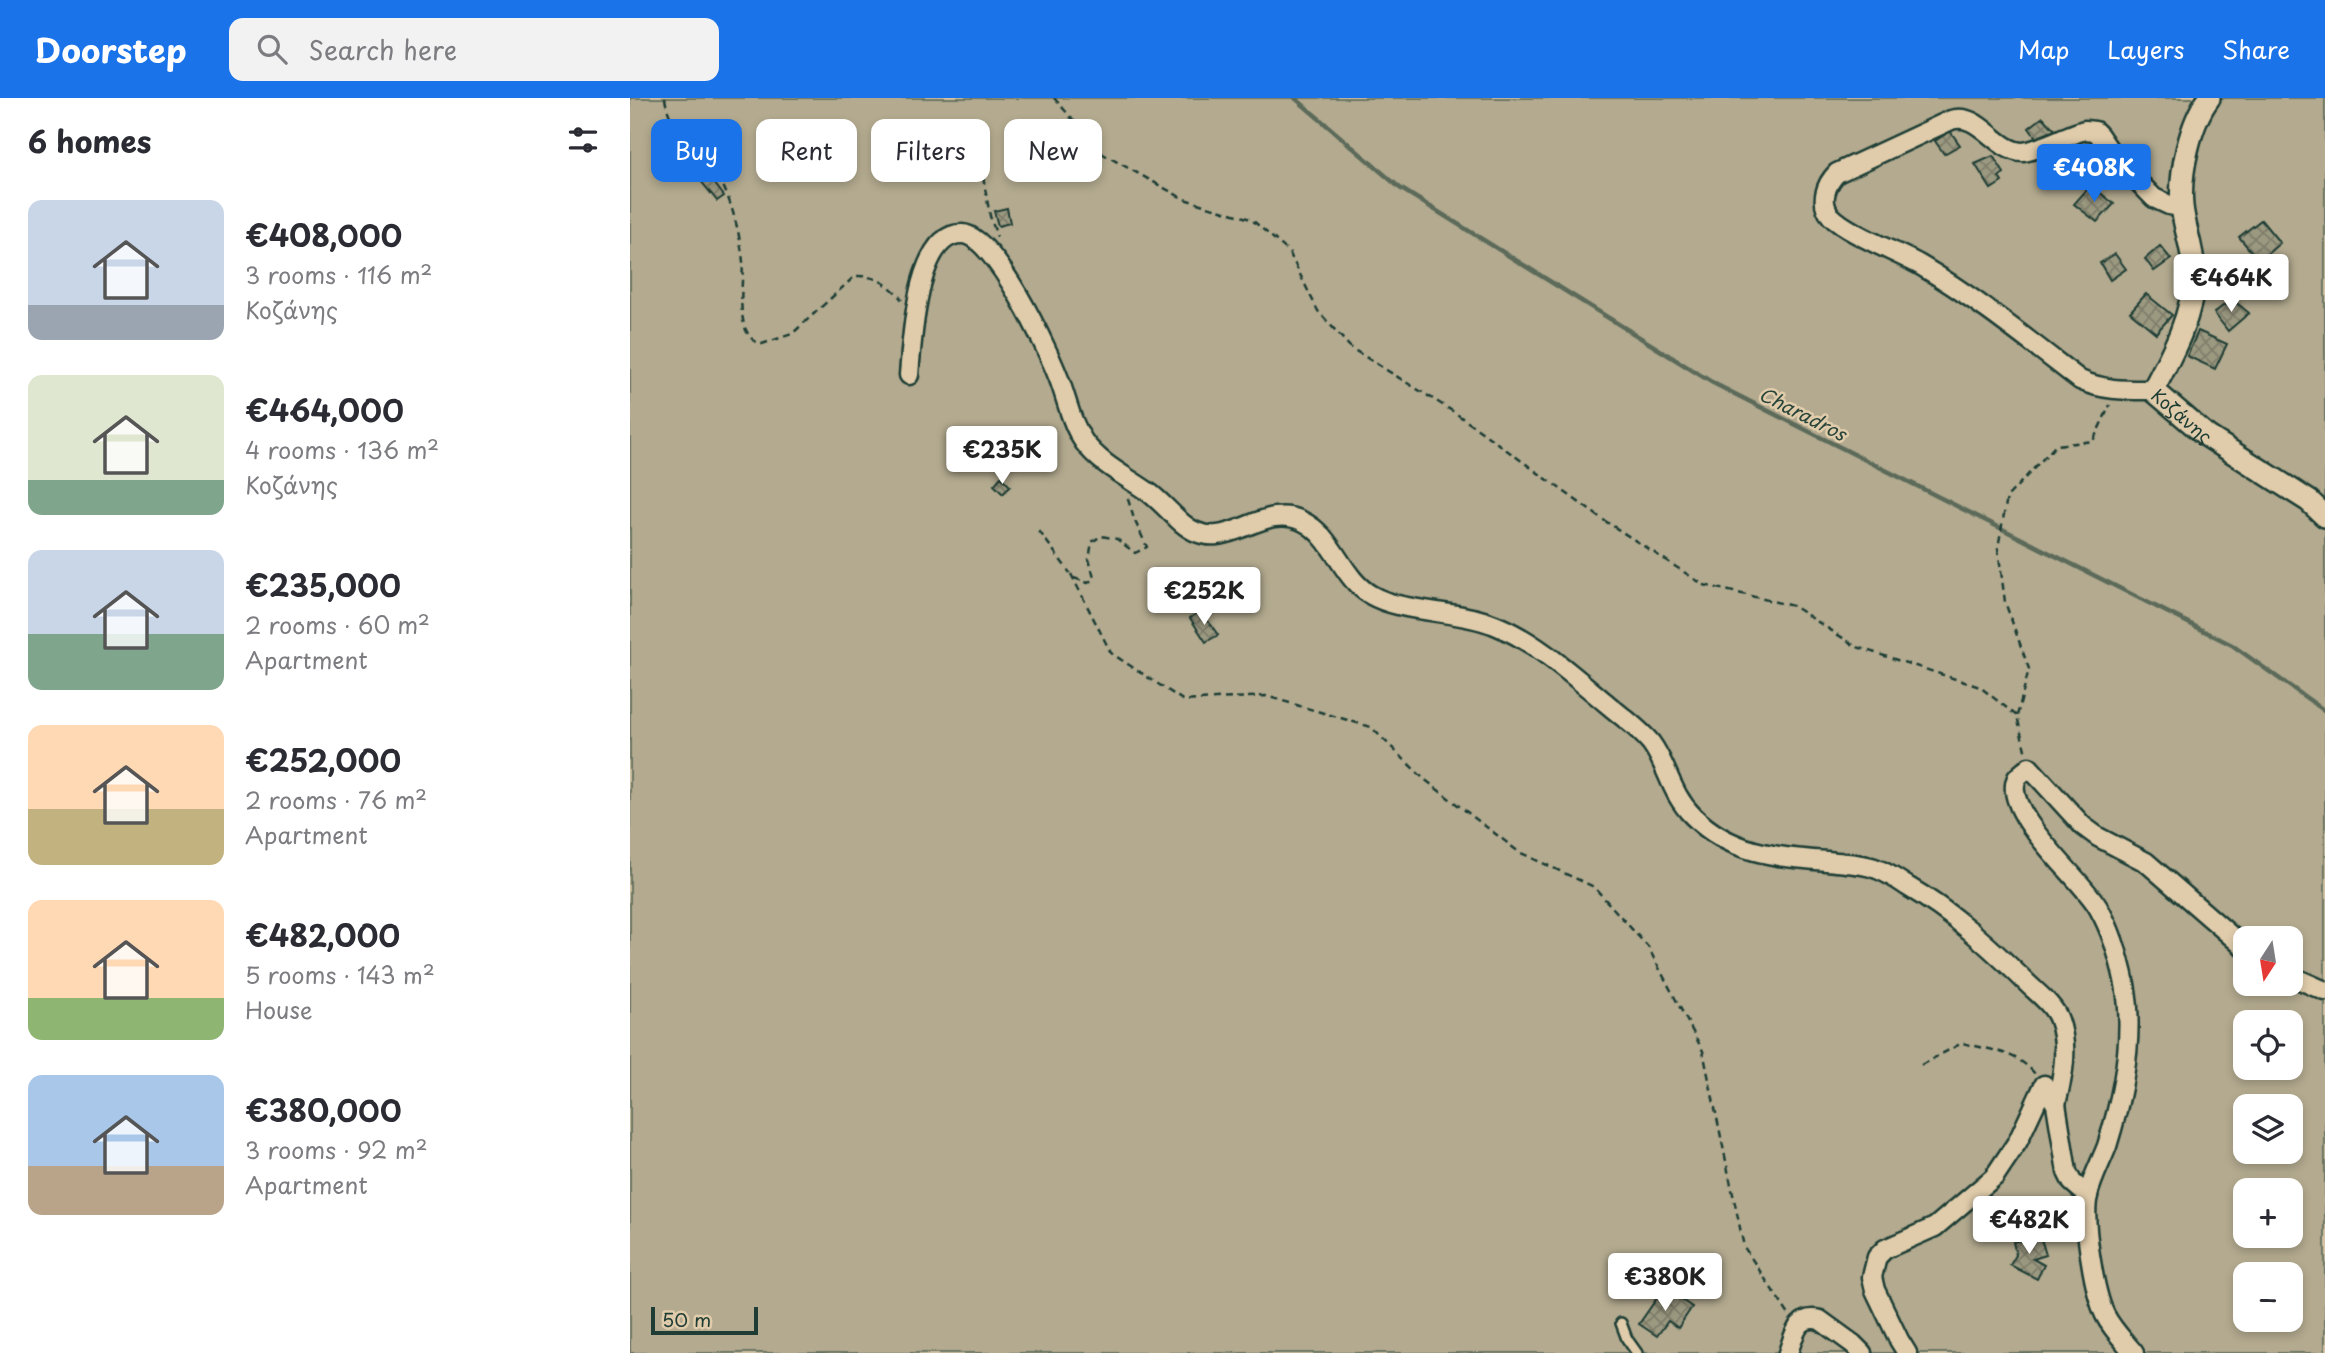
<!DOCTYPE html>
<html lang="en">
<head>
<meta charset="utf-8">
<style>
  :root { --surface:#fff; --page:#f2f2f3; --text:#2b2b33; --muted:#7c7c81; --accent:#1a73e8 }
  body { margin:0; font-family:"Playpen Sans",sans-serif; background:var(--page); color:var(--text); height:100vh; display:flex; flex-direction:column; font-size:26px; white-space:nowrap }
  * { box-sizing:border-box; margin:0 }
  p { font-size:23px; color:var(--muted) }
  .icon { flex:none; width:38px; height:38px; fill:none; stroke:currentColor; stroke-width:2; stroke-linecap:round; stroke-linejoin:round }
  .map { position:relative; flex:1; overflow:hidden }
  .details { display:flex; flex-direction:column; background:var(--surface); width:630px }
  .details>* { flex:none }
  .banner { position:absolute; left:21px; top:21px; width:665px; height:63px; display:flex; gap:14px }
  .needle { width:46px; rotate:192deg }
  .buttons { position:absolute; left:1603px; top:828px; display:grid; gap:14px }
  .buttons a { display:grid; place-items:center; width:70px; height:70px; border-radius:14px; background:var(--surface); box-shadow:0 4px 10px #0003; font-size:35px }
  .scale { position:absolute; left:21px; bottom:18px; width:107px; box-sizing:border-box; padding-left:7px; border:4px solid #1f3d34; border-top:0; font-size:19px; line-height:24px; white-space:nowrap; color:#1f3d34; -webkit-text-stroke:5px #e0ccab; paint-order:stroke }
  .price { position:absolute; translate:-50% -60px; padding:0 16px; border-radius:7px; background:#fff; color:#222; font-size:23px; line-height:46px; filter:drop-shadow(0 2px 4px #0008) }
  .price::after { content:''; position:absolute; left:50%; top:42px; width:21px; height:16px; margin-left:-10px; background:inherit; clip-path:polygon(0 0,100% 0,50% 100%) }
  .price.selected { background:var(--accent); color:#fff }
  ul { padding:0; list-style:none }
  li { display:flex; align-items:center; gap:21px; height:175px; padding:0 28px }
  li span { display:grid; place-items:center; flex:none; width:196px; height:140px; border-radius:14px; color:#555 }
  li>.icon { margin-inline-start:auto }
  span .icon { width:84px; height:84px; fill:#fffc; stroke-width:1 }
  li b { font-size:30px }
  h2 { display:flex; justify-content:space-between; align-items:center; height:84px; padding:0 28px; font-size:30px }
  .pill { padding:0 24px; border-radius:14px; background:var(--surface); box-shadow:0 4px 10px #0003; font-size:24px; line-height:63px }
  .pill.selected { background:var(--accent); color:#fff }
  header { display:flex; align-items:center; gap:42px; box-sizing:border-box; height:98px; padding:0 35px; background:var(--accent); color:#fff }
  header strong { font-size:33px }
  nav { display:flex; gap:38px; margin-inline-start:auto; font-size:24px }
  .search { width:490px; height:63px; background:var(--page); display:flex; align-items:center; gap:18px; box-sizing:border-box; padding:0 24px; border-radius:14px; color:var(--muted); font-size:26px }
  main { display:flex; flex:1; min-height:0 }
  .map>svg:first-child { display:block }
  .green { fill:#b3aa8f; stroke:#697462; stroke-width:2; fill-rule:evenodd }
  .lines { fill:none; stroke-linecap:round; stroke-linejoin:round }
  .stream { stroke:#5c6b5a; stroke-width:4.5 }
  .building { fill:url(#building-cross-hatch); stroke:#1f3d34; stroke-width:2 }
  .service-casing { stroke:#1f3d34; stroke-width:14 }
  .minor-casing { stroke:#1f3d34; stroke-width:23 }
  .tertiary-casing { stroke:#1f3d34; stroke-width:26 }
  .path { stroke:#1f3d34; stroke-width:2.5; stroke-dasharray:7 5; stroke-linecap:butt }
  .service { stroke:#e0ccab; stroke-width:9 }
  .minor { stroke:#e0ccab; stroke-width:18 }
  .tertiary { stroke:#e0ccab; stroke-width:21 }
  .labels { text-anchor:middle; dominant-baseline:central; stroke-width:5; stroke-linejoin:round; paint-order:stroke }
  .street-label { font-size:18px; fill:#1f3d34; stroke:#e0ccab }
  .water-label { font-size:19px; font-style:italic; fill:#29453a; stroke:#e0ccab }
</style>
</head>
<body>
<header>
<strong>Doorstep</strong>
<div class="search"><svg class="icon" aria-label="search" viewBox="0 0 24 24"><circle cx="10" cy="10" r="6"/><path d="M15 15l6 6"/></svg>Search here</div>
<nav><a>Map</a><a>Layers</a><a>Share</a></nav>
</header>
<main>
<section class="details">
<h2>6 homes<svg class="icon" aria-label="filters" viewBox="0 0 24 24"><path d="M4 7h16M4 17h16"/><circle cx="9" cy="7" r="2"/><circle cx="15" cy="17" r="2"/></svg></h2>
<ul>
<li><span style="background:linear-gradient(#c9d6e8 75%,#9aa5b1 0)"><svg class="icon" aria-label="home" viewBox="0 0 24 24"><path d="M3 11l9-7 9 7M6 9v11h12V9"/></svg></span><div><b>€408,000</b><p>3 rooms · 116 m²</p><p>Κοζάνης</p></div></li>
<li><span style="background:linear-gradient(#dfe7d0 75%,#7fa58c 0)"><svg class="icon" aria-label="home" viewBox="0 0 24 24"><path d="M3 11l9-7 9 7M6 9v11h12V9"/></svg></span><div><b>€464,000</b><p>4 rooms · 136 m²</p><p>Κοζάνης</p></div></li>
<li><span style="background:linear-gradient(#c9d6e8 60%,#7fa58c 0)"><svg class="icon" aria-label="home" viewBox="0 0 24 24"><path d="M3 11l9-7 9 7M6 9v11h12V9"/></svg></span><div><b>€235,000</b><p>2 rooms · 60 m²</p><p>Apartment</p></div></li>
<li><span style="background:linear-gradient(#ffd9b3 60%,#c2b280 0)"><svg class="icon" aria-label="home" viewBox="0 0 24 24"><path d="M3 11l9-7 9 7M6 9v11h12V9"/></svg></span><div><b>€252,000</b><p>2 rooms · 76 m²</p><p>Apartment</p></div></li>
<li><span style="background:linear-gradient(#ffd9b3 70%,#8fb573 0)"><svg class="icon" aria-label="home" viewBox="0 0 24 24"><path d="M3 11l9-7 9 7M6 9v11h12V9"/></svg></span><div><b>€482,000</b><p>5 rooms · 143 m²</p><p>House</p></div></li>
<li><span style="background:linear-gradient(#a9c7e8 65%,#b9a48a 0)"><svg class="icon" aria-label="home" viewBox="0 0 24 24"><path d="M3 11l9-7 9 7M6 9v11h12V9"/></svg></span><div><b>€380,000</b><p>3 rooms · 92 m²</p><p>Apartment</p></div></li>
</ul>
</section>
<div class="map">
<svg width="1695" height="1255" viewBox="0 0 1695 1255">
  <defs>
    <pattern id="building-cross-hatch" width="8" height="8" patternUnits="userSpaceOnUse" patternTransform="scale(1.75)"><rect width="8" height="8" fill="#9c9981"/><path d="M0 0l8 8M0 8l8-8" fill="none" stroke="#7f7e6a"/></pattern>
  </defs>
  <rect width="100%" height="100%" fill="#d4c3a4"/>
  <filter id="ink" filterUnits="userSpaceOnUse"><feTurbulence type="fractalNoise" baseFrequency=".0143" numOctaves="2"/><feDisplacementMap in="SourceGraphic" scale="14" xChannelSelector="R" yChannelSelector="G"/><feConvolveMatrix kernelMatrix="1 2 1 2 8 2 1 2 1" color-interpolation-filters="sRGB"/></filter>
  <g filter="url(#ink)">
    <!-- green -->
    <path class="green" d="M0,0H1695V1255H0ZM1615,840H1661V886H1615ZM1615,924H1661V970H1615ZM1615,1008H1661V1054H1615ZM1615,1092H1661V1138H1615ZM1615,1176H1661V1222H1615Z"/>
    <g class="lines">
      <!-- stream -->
      <polyline class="stream" points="665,0 770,90 1083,285 1602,547 1695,613"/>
    </g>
    <!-- building -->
    <g class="building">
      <polygon points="1413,19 1425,32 1410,45 1399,30"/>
      <polygon points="1320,33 1330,47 1314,56 1305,43"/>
      <polygon points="1363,58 1374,75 1369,79 1372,84 1361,91 1345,66"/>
      <polygon points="79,78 94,98 87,103 71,83"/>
      <polygon points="1461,87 1484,106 1467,124 1444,106"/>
      <polygon points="377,110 380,125 368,128 364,113"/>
      <polygon points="1631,122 1650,145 1629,163 1609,139"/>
      <polygon points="1530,148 1541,161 1524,173 1515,161"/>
      <polygon points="1485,156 1496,171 1480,182 1470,165"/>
      <polygon points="1516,196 1542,217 1526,235 1500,214"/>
      <polygon points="1602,201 1619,215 1598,233 1584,215"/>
      <polygon points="1568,233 1597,246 1585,271 1557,258"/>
      <polygon points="371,379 380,388 373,396 364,387"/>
      <polygon points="571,513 588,537 576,544 560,520"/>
      <polygon points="1410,1137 1416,1157 1403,1161 1414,1167 1407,1181 1380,1167 1386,1157 1383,1144"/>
      <polygon points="1034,1190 1062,1209 1048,1230 1038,1223 1027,1238 1009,1226"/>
    </g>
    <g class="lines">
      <defs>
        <polyline id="service" points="991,1225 997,1241 1007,1255"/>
        <g id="minor">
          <path d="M279,277C282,244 286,135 332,136C364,136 418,252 429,281C437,302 441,325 454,344C472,368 498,379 521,396C532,405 542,416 552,425C595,462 629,402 672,423C704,438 711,480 741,497C772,515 828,512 865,527C907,544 942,577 976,605C991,618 1009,630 1021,645C1038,668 1040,695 1063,718C1101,756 1147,759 1197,763C1213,765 1232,765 1247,771C1258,775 1268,782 1277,788C1323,815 1358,847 1396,884C1407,895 1424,907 1429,922C1439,950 1433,978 1426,1006"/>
          <path d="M1523,292C1497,292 1474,293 1450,282C1398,242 1346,200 1290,167C1267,154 1217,135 1201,118C1189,104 1196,86 1207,75L1321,22C1349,13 1366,54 1393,54C1407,53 1439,36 1455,32L1465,33L1469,37L1484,59L1524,100L1539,107L1552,109"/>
          <polyline points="1661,878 1695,893"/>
          <polyline points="1420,997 1426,1006 1437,1074 1442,1084 1458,1098"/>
          <path d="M1158,1255C1164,1238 1167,1216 1190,1222L1223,1246L1232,1255"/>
          <polyline points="1277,1255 1269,1242 1245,1192 1242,1179 1247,1159 1255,1151 1305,1129 1364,1079 1388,1043 1414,987"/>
          <path d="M1504,1255C1494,1243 1482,1231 1475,1217C1464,1194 1452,1122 1458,1097C1462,1080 1471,1064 1477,1048C1493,997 1505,939 1495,886C1490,862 1481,832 1469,811C1454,782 1370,714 1387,680C1390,676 1395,673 1399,669L1453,728L1468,739L1516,764L1615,850"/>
        </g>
        <g id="tertiary">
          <path id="s1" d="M1579,0C1560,25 1549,76 1552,108C1554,130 1564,153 1564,176C1563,218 1542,256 1523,292L1577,338L1679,403L1695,418"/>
        </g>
      </defs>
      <!-- service casing -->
      <use href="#service" class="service-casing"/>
      <!-- minor casing -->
      <use href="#minor" class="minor-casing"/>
      <!-- tertiary casing -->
      <use href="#tertiary" class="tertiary-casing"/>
      <!-- path -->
      <g class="path">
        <path d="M35,0C40,36 65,43 82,69C96,89 102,109 108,133C110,143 112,154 113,164C113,186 103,240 132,246L162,236L225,178C245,177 261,187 272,202"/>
        <polyline points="424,0 473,56 554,101 621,121 659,154 688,213 721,250 824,314 972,421 1074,487 1163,508 1227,549 1350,589 1387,618 1396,656"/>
        <polyline points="351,67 360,118 367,139"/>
        <polyline points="409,433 440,475"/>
        <polyline points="441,476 481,555 554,603 636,598 741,629 794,681 889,754 964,789 1018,849 1073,953 1114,1149 1159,1217"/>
        <polyline points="444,480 458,485 464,480 459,461 462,444 471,438 487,441 505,455 517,449 504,421 497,398"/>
        <polyline points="1387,618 1399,571 1375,504 1368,450 1377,399 1426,347 1463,343 1480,307"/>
        <path d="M1291,967L1332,945C1360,952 1386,953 1405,976"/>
      </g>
      <!-- service -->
      <use href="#service" class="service"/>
      <!-- minor -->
      <use href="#minor" class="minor"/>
      <!-- tertiary -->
      <use href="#tertiary" class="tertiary"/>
    </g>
  </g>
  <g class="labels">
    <!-- street labels -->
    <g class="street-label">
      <text stroke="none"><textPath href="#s1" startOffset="345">Κοζάνης</textPath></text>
    </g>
    <!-- water labels -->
    <g class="water-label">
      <text transform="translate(1173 315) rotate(27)">Charadros</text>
    </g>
  </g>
</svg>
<div class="buttons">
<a><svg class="needle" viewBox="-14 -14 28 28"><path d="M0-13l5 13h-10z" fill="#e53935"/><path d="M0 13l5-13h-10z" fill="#7c7c81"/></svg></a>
<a><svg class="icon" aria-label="locate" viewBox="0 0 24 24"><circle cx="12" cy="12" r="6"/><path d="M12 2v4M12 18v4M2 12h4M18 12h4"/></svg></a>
<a><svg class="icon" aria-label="layers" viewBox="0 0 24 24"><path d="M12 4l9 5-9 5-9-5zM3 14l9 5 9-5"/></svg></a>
<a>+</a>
<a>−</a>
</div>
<div class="scale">50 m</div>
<b class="price selected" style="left:1464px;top:106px">€408K</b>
<b class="price" style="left:1601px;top:216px">€464K</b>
<b class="price" style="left:372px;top:388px">€235K</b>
<b class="price" style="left:574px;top:529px">€252K</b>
<b class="price" style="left:1399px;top:1158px">€482K</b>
<b class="price" style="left:1035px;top:1215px">€380K</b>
<div class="banner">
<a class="pill selected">Buy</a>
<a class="pill">Rent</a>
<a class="pill">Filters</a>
<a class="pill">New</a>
</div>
</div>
</main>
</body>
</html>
